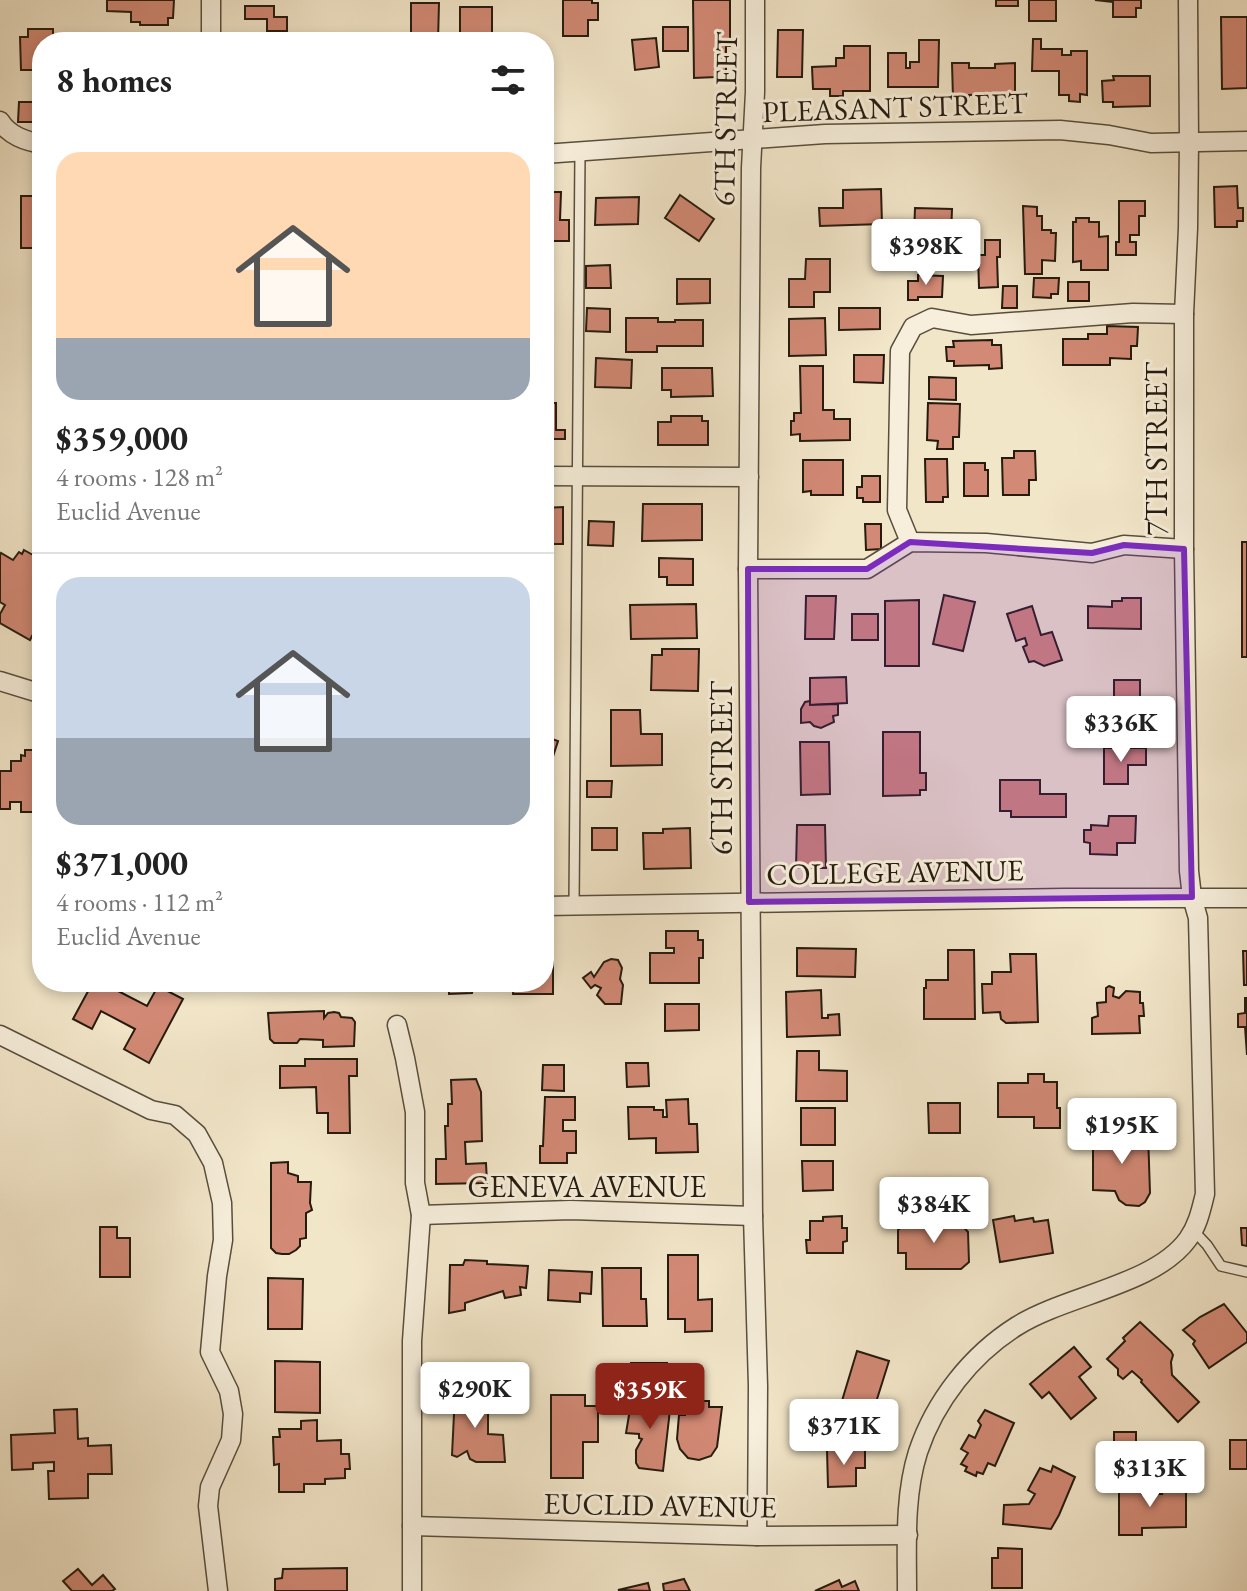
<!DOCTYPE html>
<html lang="en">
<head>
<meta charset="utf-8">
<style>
  :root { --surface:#fff; --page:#f2f2f2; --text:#222; --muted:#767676; --line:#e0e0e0; --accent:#8f2418 }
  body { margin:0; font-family:"EB Garamond",serif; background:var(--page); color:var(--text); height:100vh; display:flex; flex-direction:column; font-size:30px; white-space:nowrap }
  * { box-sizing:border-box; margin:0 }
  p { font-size:26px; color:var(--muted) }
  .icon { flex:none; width:44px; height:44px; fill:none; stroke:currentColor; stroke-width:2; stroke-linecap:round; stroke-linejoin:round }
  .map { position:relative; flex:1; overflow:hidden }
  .panel { position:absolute; left:32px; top:32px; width:522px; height:960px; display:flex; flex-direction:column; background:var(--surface); border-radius:32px; box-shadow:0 4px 12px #0003 }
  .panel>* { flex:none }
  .price { position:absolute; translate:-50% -68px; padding:0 18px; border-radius:8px; background:#fff; color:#222; font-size:26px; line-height:52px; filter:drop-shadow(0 2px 4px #0008) }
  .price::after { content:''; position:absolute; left:50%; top:48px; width:24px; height:18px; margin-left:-12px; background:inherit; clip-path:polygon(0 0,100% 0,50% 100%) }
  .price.current { background:var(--accent); color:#fff }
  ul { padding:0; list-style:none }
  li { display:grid; align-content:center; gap:16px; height:424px; padding:0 24px }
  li+li { border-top:2px solid var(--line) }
  li span { display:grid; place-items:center; height:248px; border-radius:24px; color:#555 }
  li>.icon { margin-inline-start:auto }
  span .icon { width:144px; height:144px; fill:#fffc; stroke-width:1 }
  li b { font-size:34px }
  h2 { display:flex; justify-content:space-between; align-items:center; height:96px; padding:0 24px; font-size:34px }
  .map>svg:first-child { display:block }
  .building { fill:#d28975; stroke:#251b0e; stroke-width:2 }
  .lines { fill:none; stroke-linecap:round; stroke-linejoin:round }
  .service-casing { stroke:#584e3d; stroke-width:12 }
  .minor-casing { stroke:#584e3d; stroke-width:21 }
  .service { stroke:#f7efdc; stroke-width:9 }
  .minor { stroke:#f7efdc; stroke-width:18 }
  .marked { fill:#7b2cbf; fill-opacity:0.2; stroke:#7b2cbf; stroke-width:6; stroke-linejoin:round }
  .labels { text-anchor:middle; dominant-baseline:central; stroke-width:6; stroke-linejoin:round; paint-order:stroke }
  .street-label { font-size:30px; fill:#251b0e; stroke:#f7efdc }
</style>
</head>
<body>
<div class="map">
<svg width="1247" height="1591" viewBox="0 0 1247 1591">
  <rect width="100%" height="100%" fill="#f2e6c9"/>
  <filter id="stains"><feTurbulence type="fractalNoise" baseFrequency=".0025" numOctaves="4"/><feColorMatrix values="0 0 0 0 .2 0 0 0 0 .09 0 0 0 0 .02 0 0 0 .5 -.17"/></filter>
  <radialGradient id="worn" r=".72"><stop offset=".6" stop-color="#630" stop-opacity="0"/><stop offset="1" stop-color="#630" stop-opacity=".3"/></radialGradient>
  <!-- building -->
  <g class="building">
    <polygon points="107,0 174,0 173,18 168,18 168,25 140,25 140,22 131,22 131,12 107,11"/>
    <polygon points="563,0 592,0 592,3 598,3 598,20 588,20 588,36 563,36"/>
    <polygon points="693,0 730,0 730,46 726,46 726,72 716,72 716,77 694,78"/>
    <rect x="996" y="0" width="22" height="6"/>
    <rect x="1029" y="0" width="27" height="21"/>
    <polygon points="1095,0 1141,0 1141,8 1136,8 1136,17 1113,17 1113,2"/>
    <polygon points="411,3 439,3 438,42 411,42"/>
    <polygon points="245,6 274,6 274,17 287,17 287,31 267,31 267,19 245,19"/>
    <rect x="460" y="7" width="32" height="35"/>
    <polygon points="1221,17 1247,17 1247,88 1222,89"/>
    <rect x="663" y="27" width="25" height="24"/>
    <polygon points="28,29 53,29 53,42 42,42 42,70 21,70 20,37 28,37"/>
    <polygon points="778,30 803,30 802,77 777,77"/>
    <polygon points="106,36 141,36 141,42 144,42 144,36 160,37 160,40 171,40 171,42 106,42"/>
    <polygon points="656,38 659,67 635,70 632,40"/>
    <polygon points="1033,39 1041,39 1041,49 1062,49 1062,55 1071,55 1071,51 1087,51 1087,95 1080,94 1080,102 1069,101 1069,95 1059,95 1059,71 1032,71"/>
    <polygon points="919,40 939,40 938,87 888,87 888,53 906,53 906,68 910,68 910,62 919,62"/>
    <polygon points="844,46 870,46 870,91 843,91 843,96 830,96 830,89 813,89 812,67 836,66 836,58 844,58"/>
    <polygon points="952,63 969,63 969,68 995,68 995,64 1015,63 1015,98 1002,98 1002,94 969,95 969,98 953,98"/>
    <polygon points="1113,76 1150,76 1150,106 1113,107 1113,102 1103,102 1102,81 1114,80"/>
    <polygon points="19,102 33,102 33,122 18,122"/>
    <polygon points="1237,186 1238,208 1243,208 1243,221 1237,221 1237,227 1215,227 1214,187"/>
    <polygon points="881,189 882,224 820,226 819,208 843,208 843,190"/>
    <polygon points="544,192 561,192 560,220 569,220 569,241 550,241 550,222 544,222"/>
    <polygon points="680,195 714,219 699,241 665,218"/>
    <rect x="21" y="196" width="21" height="52"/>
    <polygon points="639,197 638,224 595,225 596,198"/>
    <polygon points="1119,201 1145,201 1145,216 1139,216 1139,235 1130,235 1130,242 1136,242 1136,255 1116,255 1116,242 1119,242"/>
    <polygon points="1023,206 1037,207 1037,216 1042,216 1042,230 1051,230 1051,233 1056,233 1055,261 1042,260 1042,274 1025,274"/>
    <polygon points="915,208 952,209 950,264 913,263"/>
    <polygon points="1076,218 1089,218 1089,222 1099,222 1099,237 1108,236 1108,270 1081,270 1081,261 1073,262 1073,222 1076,222"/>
    <polygon points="985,240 1000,240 1000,257 997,257 998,287 979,288 978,255 985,255"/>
    <polygon points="806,259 830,259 830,292 814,292 814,307 789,307 789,279 805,279"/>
    <polygon points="610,265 611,288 586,288 586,266"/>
    <polygon points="918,275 943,276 942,297 918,297 918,300 908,300 908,281 918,281"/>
    <polygon points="1034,278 1059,278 1058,294 1051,294 1051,298 1033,297"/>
    <polygon points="677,279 710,279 710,303 677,304"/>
    <rect x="1068" y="282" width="21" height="19"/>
    <polygon points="1003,286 1017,286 1017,308 1002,308"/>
    <polygon points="587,308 610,309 610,332 586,331"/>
    <polygon points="839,308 880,308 880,329 839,330"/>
    <polygon points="626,318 658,318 658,322 675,322 675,320 703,320 703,346 657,346 657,352 626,352"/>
    <polygon points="825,318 826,355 789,356 789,319"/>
    <polygon points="1107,326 1138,327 1137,346 1131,346 1131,359 1110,358 1110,365 1063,365 1063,339 1088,339 1088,334 1107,334"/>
    <polygon points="992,340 992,345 1001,345 1002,368 989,369 989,365 954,366 954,361 947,361 946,347 954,347 953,341"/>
    <polygon points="854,355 884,355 883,383 854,382"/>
    <polygon points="596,358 632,360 631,388 595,387"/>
    <polygon points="800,366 823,366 823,410 834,410 834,419 850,419 850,440 800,441 800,434 791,435 791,421 794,421 794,413 801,413"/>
    <polygon points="662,368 712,368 713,396 671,397 671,390 662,390"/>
    <polygon points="929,377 956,378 956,400 929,399"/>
    <polygon points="544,403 556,403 556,430 565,430 565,439 544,439"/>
    <polygon points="928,403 960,404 959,437 953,437 953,449 937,449 938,441 927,440"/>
    <polygon points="671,416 702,416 702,421 708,421 708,445 658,445 658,422 671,422"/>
    <polygon points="1014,451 1035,451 1036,480 1029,480 1029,495 1003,495 1002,458 1014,458"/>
    <polygon points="925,459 947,459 948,497 943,497 943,502 926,502"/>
    <polygon points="803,460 843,460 843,495 811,495 811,491 803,492"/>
    <polygon points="964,463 985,463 985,470 988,470 988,496 964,496"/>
    <polygon points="862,476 880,476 880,502 863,502 863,498 857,498 857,487 862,487"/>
    <polygon points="643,504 702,504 702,540 642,541"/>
    <polygon points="563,507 563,544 544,544 544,508"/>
    <polygon points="589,521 614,522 613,546 588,545"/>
    <polygon points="865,524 881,524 881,549 866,550"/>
    <rect x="1242" y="542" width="5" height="115"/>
    <polygon points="24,550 42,560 42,642 32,636 30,640 0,623 0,614 5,605 0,602 0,555 1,553 13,560 19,552 22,554"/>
    <polygon points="659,558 693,559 693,585 667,585 667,577 659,577"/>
    <polygon points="944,595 975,602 963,651 933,644"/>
    <polygon points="806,596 836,596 834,639 805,639"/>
    <polygon points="1122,598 1141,598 1141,629 1088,628 1088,606 1112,607 1112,601 1122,601"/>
    <polygon points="919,600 919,666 885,666 885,601"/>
    <polygon points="696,604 697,638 631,639 630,605"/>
    <polygon points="1032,606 1041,635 1052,632 1062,660 1044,666 1034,661 1029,662 1023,647 1027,645 1025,638 1016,641 1007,614"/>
    <polygon points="544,613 547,613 546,653 544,653"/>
    <rect x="852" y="614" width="26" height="26"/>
    <polygon points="662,649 699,649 698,691 651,690 652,655 662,655"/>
    <polygon points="846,677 847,703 810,705 810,678"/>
    <polygon points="1114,680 1140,680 1140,709 1114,708"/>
    <polygon points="810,701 810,705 838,704 838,715 833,716 834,722 821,728 814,726 810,722 801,723 801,709 805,702"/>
    <polygon points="1106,707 1107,724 1085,725 1085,708"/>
    <polygon points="611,710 640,710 641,734 662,734 662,765 611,766"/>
    <polygon points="883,732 920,732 920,773 926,773 926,790 920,790 920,795 883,796"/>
    <polygon points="544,736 558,741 547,775 544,774"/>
    <polygon points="800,742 829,742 830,794 801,795"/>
    <polygon points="1104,748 1146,748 1146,765 1128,765 1128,784 1104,784"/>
    <polygon points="25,750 42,750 42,812 21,812 21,802 10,802 10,809 0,809 0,771 11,771 11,761 21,761 21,755 25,756"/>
    <polygon points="1000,780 1040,780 1040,794 1066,794 1066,817 1011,817 1011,811 1000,811"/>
    <polygon points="587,781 612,781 611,797 587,797"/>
    <polygon points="1109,816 1136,816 1135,843 1117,843 1117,855 1090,854 1090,843 1084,842 1084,830 1091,830 1091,825 1108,826"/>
    <polygon points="797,825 825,825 826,868 796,868"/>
    <rect x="592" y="828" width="25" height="22"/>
    <polygon points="690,828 691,868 644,869 643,833 663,833 663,829"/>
    <polygon points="666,931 698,931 698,940 703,940 703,958 699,958 699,983 650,983 650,953 674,953 674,948 666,948"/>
    <polygon points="797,948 856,949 855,977 797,976"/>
    <polygon points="948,950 974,950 975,1019 924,1019 924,988 926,988 926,980 948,980"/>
    <polygon points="1243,951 1247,951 1247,985 1244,985"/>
    <polygon points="1010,954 1036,954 1038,1022 1006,1023 1001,1019 1000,1012 983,1013 982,984 992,984 992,972 1011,972"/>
    <polygon points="544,957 553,957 553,994 513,994 514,982 544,982"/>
    <polygon points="611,959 618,960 622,968 620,979 623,985 621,1004 605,1004 597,995 601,988 595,985 591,988 583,978 591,972 594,977 604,962"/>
    <polygon points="93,982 122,982 118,991 147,1006 158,986 183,999 149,1063 124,1049 135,1029 101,1011 92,1029 73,1019"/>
    <polygon points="449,982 490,982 485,987 473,987 472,993 449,994"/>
    <polygon points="1109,986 1114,988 1113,996 1119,998 1126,991 1140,992 1140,1003 1143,1003 1144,1016 1139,1016 1140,1033 1092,1034 1092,1018 1098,1016 1097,1003 1106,1002 1106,988"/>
    <polygon points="821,990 822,1018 828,1018 828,1015 839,1014 840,1035 787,1037 786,992"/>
    <polygon points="1245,998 1247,998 1247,1055 1245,1027 1238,1027 1238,1014 1245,1013"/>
    <polygon points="665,1004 699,1004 699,1030 665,1031"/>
    <polygon points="324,1011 324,1018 328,1013 334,1012 339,1013 341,1017 352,1018 355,1022 354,1046 323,1047 323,1040 300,1039 297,1043 274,1043 270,1039 268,1013"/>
    <polygon points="797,1051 819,1051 819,1070 847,1071 847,1101 796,1101"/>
    <polygon points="305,1059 357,1059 357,1076 349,1076 350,1133 328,1133 328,1113 317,1113 316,1087 280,1088 280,1066 305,1066"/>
    <polygon points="626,1063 648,1063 649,1086 627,1087"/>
    <polygon points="543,1065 564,1065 564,1091 542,1090"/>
    <polygon points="1028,1074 1044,1074 1044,1082 1057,1082 1057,1108 1060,1108 1060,1128 1034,1128 1034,1117 998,1117 998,1083 1028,1083"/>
    <polygon points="476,1079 481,1092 482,1141 465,1142 466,1164 486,1163 487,1183 436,1184 436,1159 446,1159 445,1126 448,1126 448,1104 452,1104 451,1080"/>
    <polygon points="545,1097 575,1097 575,1120 563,1120 563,1131 576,1131 576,1153 567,1153 567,1163 540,1163 540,1146 543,1146"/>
    <polygon points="688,1099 689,1124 697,1124 698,1152 656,1153 656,1138 629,1139 628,1107 654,1107 654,1110 663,1110 663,1117 667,1117 666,1100"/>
    <polygon points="928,1103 960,1103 960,1133 929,1133"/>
    <rect x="801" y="1108" width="34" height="37"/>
    <polygon points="1113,1131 1115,1133 1148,1133 1150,1193 1145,1202 1139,1206 1126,1205 1119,1200 1115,1191 1093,1190 1093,1133"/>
    <polygon points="802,1161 833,1161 833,1190 803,1191"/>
    <polygon points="288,1162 288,1173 298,1176 298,1182 311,1182 310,1203 312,1210 306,1213 306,1238 300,1239 300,1246 296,1250 289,1254 282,1254 276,1253 271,1248 271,1163"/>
    <polygon points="842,1216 842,1228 847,1228 847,1241 843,1242 843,1253 807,1253 806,1240 810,1240 810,1221 823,1221 823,1217"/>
    <polygon points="1014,1216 1015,1221 1033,1218 1034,1222 1048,1220 1053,1253 1000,1262 993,1220"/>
    <polygon points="907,1222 960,1223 968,1232 969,1262 961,1269 906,1269 906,1253 898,1253 898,1230"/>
    <polygon points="100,1227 117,1227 117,1238 130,1238 130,1277 100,1277"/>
    <polygon points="1241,1228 1247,1228 1247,1246 1242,1245"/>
    <polygon points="668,1255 698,1255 698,1300 712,1299 712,1331 685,1332 685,1319 668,1319"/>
    <polygon points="465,1260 487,1261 487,1264 528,1266 526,1288 520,1287 521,1295 505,1298 503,1291 465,1303 465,1310 449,1313 450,1265 463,1265"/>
    <polygon points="602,1268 641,1268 641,1299 646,1299 647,1326 603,1326"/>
    <polygon points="549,1270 592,1272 591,1294 580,1293 580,1302 548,1300"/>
    <polygon points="268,1278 303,1279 302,1329 268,1329"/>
    <polygon points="1224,1304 1247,1333 1247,1342 1209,1368 1193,1344 1195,1341 1183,1330 1200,1317"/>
    <polygon points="1140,1322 1171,1351 1173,1355 1171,1362 1172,1375 1199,1402 1178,1422 1141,1382 1142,1380 1132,1371 1123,1379 1118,1375 1118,1369 1107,1359 1125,1341 1123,1338"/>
    <polygon points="1074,1347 1091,1367 1079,1377 1096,1398 1071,1419 1049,1392 1042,1398 1030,1384"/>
    <polygon points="857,1351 889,1361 872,1415 868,1414 865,1422 838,1414"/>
    <polygon points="275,1361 320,1362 320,1413 275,1412"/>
    <polygon points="631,1363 667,1363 667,1386 641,1386 642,1375 631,1375"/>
    <polygon points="488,1392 488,1434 503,1435 505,1462 476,1462 470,1459 467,1451 457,1457 452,1455 455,1393"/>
    <polygon points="551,1395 585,1395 585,1406 598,1406 598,1442 583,1442 583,1478 551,1478"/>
    <polygon points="632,1397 671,1401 663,1471 639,1468 636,1463 636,1450 642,1439 639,1438 639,1434 626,1433"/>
    <polygon points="685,1401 709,1401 709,1407 722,1407 717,1447 711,1456 699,1460 688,1458 680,1449 677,1439 679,1415 685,1415"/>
    <polygon points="77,1409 78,1439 88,1438 88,1446 111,1445 112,1474 88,1474 88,1498 49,1499 48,1471 54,1471 54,1462 33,1463 33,1469 12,1470 11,1435 55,1433 54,1410"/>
    <polygon points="985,1410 1014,1423 995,1466 988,1463 983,1474 977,1472 976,1476 965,1471 967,1467 961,1464 968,1453 961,1449 969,1435 975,1438 981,1425 978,1421"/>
    <polygon points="317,1420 317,1441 341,1440 341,1454 349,1454 350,1469 345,1469 345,1478 325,1479 325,1484 304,1484 304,1492 279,1492 279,1464 274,1465 273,1437 280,1437 279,1429 301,1429 301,1421"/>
    <rect x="1114" y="1432" width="22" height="15"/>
    <rect x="1230" y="1440" width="17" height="29"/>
    <polygon points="865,1449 865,1468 856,1468 856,1486 828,1487 827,1450"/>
    <polygon points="1099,1464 1123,1464 1123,1479 1100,1479"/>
    <polygon points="1053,1466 1075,1477 1059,1515 1051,1529 1003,1524 1004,1505 1029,1504 1035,1494 1028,1490 1040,1468 1051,1472"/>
    <polygon points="1142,1484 1142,1494 1162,1494 1161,1489 1186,1489 1186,1527 1142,1528 1142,1535 1119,1535 1119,1485"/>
    <polygon points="998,1548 1022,1549 1022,1588 992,1588 992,1558 998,1558"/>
    <polygon points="347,1568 347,1591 275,1591 275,1579 282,1578 283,1569"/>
    <polygon points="78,1569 92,1585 103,1575 115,1589 112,1591 72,1591 63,1581"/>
    <polygon points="684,1579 690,1591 664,1591 663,1584"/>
    <polygon points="839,1580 842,1587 855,1581 859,1591 815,1591"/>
    <polygon points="648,1583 650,1591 618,1590"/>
  </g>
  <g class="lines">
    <defs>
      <g id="service">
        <polyline points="574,905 580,152"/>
        <polyline points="1193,1230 1207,1245 1221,1266 1247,1272"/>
      </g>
      <g id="minor">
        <polyline points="755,0 755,92 751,168 748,569 753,1216 758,1386 757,1536"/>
        <polyline points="211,42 211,0"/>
        <path d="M0,121C9,136 26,141 42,144"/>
        <polyline points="544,154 825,134 1060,130 1109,135 1151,143 1247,141"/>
        <polyline points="544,476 749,477"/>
        <polyline points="910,542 897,510 900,351 913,327 932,318 971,325 1133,313 1184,314"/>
        <polyline points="748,569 867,569 910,542 986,543 1092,553 1124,545 1184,549"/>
        <polyline points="0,681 42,694"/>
        <polyline points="544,906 1065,898 1247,898"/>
        <polyline points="397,1025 405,1058 415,1112 415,1183 421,1215 412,1341 412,1591"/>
        <polyline points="0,1035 151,1110 175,1115 197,1134 213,1163 222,1203 223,1240 217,1276 210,1352 229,1391 233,1414 231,1440 210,1487 208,1506 218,1591"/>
        <polyline points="421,1215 571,1210 753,1216"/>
        <polyline points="412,1526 757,1536 908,1535"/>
        <path d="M907,1591C907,1546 904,1496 918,1452C935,1401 971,1355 1017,1326C1066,1295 1155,1285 1188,1239C1198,1225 1201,1210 1205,1194L1198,918L1192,897L1189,871L1184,549V314L1188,228L1189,142L1188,0"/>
      </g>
    </defs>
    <!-- service casing -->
    <use href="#service" class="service-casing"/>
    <!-- minor casing -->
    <use href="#minor" class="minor-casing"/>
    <!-- service -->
    <use href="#service" class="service"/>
    <!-- minor -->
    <use href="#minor" class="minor"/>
  </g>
  <!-- marked area -->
  <path class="marked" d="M910,542L1092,553L1124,545L1184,549L1192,897L749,902L748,569H867Z"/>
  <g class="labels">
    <!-- street labels -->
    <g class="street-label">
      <text transform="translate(895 107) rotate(-2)">PLEASANT STREET</text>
      <text transform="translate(725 119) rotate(-89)">6TH STREET</text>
      <text transform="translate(1156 449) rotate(-90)">7TH STREET</text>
      <text transform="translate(721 768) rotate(-90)">6TH STREET</text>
      <text transform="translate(895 872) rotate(-1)">COLLEGE AVENUE</text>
      <text x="587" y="1186">GENEVA AVENUE</text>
      <text transform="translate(660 1505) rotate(1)">EUCLID AVENUE</text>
    </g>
  </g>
  <rect width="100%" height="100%" filter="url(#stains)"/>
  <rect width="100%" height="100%" fill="url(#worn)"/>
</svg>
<b class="price" style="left:926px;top:287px">$398K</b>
<b class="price" style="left:1121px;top:764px">$336K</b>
<b class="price" style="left:1122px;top:1166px">$195K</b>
<b class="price" style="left:934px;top:1245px">$384K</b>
<b class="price" style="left:475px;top:1430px">$290K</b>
<b class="price current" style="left:650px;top:1431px">$359K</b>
<b class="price" style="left:844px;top:1467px">$371K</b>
<b class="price" style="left:1150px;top:1509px">$313K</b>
<section class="panel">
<h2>8 homes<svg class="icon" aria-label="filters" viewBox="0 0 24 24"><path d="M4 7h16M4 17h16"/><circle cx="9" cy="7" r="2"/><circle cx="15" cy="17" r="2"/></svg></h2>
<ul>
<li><span style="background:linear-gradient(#ffd9b3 75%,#9aa5b1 0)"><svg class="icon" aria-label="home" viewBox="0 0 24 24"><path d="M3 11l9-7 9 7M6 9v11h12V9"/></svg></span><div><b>$359,000</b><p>4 rooms · 128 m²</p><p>Euclid Avenue</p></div></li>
<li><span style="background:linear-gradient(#c9d6e8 65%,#9aa5b1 0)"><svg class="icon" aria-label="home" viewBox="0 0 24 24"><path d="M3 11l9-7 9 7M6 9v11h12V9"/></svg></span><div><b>$371,000</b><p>4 rooms · 112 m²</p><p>Euclid Avenue</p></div></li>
</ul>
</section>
</div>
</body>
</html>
